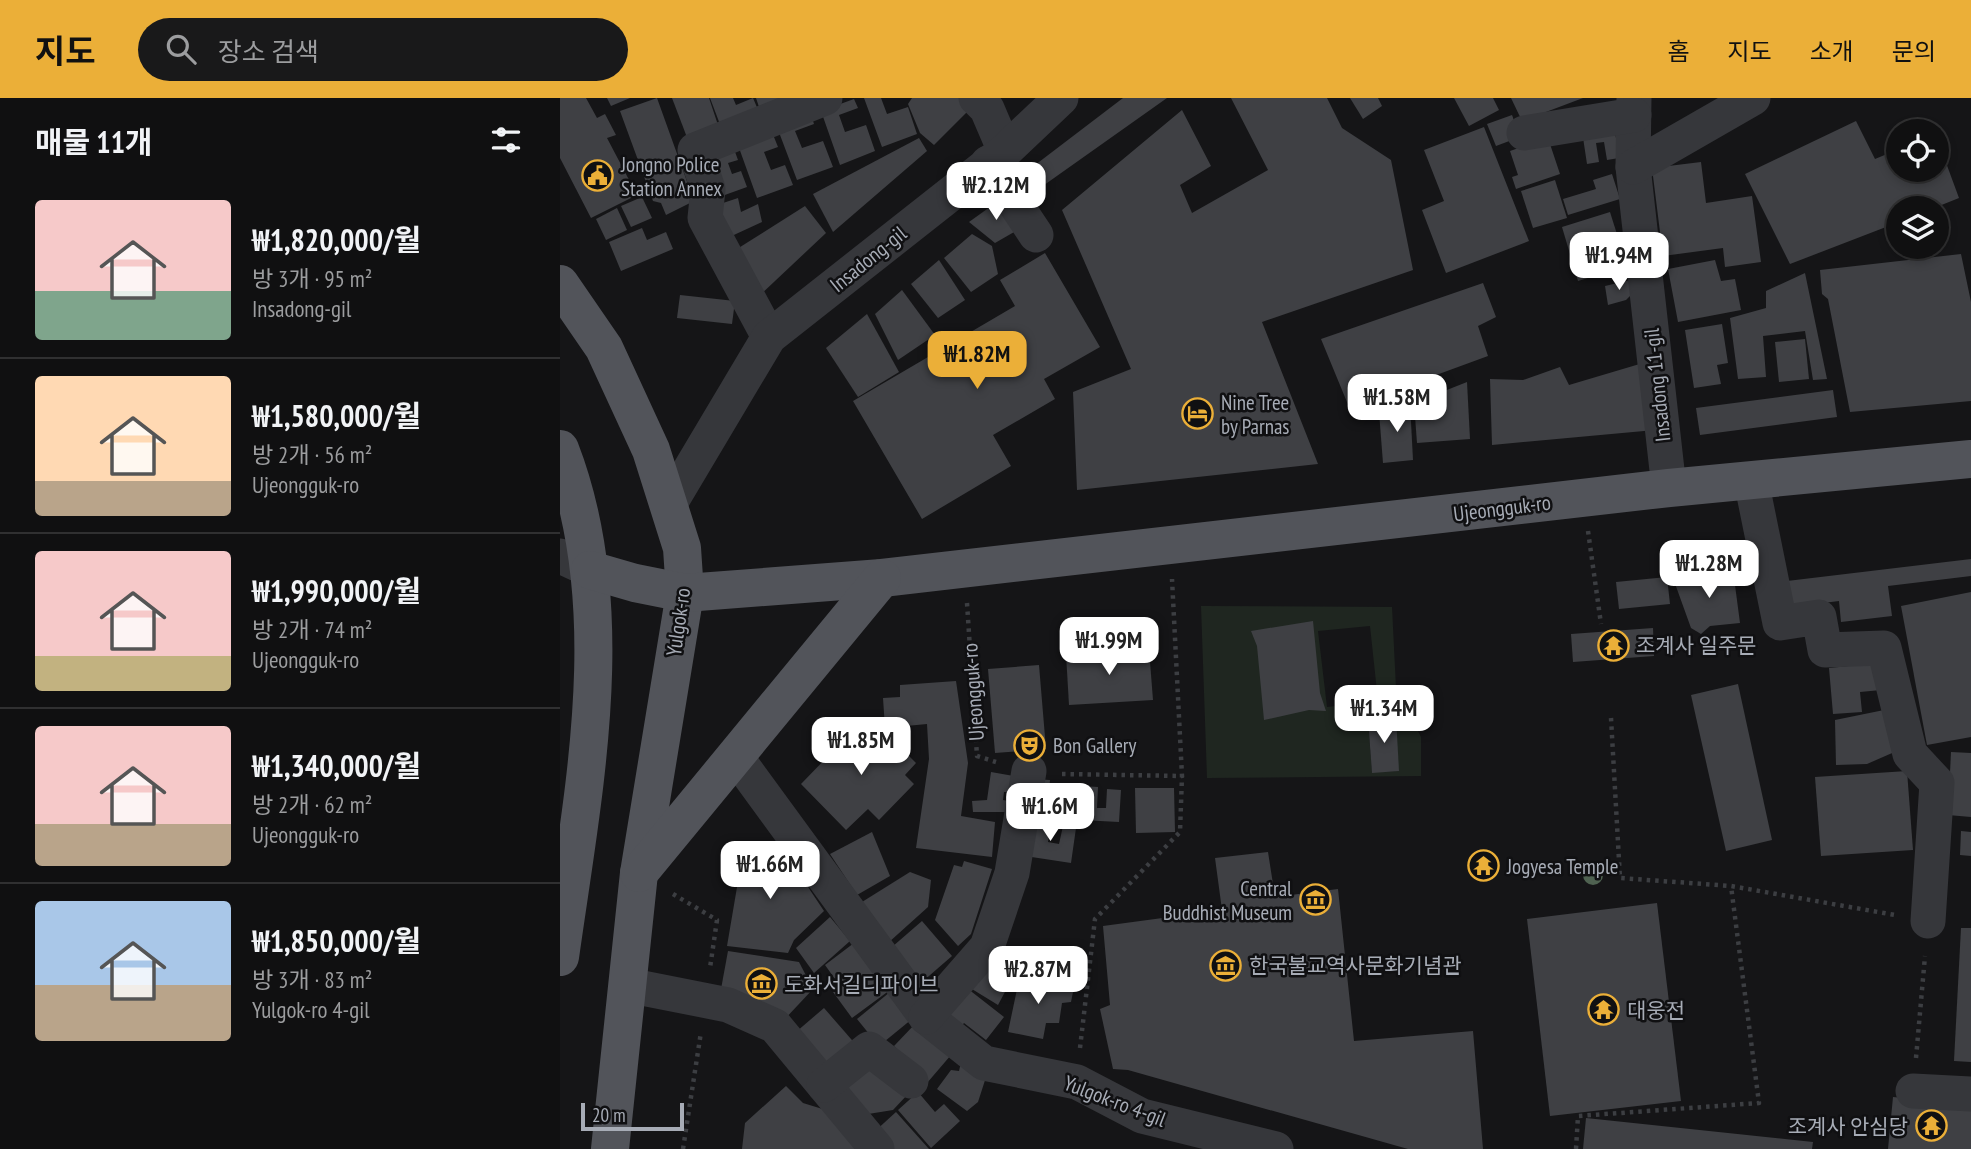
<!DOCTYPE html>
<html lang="ko">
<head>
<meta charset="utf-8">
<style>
  :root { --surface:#101011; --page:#19191a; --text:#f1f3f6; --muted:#9c9d9f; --line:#303031; --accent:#ebaf38 }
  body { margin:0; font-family:"PT Sans Narrow","Noto Sans KR",sans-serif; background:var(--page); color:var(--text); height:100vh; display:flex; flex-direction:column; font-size:26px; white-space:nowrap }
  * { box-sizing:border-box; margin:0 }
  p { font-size:23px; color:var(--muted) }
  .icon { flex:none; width:38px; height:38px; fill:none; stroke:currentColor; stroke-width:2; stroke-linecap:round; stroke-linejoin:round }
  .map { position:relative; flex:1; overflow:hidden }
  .panel { display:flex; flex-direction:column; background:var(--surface); width:560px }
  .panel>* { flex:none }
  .tools { position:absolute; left:1326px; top:21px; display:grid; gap:14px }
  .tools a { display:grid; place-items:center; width:63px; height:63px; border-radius:50%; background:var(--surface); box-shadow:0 4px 10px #0003,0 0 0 2px var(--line); font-size:35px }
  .scale { position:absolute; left:21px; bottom:18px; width:103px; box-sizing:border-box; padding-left:7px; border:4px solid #a7acb6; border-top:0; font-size:19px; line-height:24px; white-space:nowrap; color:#a7acb6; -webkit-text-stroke:5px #101012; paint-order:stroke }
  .price { position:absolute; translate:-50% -60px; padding:0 16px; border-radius:14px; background:#fff; color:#222; font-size:23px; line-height:46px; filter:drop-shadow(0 2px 4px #0008) }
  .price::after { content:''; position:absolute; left:50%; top:42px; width:21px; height:16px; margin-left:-10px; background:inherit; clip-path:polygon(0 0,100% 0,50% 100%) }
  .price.active { background:var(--accent); color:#111 }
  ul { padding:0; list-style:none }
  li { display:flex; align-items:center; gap:21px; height:175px; padding:0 35px }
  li+li { border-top:2px solid var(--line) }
  li span { display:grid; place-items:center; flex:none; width:196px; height:140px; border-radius:7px; color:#555 }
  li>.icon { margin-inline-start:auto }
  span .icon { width:84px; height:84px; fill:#fffc; stroke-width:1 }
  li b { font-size:30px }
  h2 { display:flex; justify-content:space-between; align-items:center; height:84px; padding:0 35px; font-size:30px }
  header { display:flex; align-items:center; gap:42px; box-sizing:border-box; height:98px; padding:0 35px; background:var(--accent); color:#111 }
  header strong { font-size:33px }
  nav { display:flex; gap:38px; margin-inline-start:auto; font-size:24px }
  .search { width:490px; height:63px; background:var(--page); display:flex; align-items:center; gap:18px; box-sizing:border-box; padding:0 24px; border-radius:38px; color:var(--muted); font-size:26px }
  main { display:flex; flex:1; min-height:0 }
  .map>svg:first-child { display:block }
  .green { fill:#1f2620; fill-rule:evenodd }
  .building { fill:#3f4044 }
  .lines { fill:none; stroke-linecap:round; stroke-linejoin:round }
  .path { stroke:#3c3e42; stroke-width:4.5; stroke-dasharray:3.5 5; stroke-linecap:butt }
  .minor { stroke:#36373b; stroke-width:35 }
  .major { stroke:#52545a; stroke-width:38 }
  .tree { fill:#4f6251 }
  .labels { text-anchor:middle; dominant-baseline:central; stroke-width:5; stroke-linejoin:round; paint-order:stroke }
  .poi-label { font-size:21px; fill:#a7acb6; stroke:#101012; text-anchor:start }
  .street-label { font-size:21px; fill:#a7acb6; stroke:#101012 }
</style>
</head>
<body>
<header>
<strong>지도</strong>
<div class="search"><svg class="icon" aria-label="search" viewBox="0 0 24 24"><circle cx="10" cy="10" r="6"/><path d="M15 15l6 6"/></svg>장소 검색</div>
<nav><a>홈</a><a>지도</a><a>소개</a><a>문의</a></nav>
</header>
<main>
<section class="panel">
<h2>매물 11개<svg class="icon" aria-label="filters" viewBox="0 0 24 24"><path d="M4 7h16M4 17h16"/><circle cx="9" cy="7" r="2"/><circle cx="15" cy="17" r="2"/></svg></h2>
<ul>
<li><span style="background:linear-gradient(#f6c9c9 65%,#7fa58c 0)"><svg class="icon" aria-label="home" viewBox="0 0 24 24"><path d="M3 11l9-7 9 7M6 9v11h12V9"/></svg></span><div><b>₩1,820,000/월</b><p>방 3개 · 95 m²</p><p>Insadong-gil</p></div></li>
<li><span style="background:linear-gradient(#ffd9b3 75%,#b9a48a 0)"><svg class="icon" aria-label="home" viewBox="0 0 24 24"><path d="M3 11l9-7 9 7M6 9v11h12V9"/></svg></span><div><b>₩1,580,000/월</b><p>방 2개 · 56 m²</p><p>Ujeongguk-ro</p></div></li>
<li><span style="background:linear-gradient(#f6c9c9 75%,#c2b280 0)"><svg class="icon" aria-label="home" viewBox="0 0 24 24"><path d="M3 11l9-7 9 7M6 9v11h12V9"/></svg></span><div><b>₩1,990,000/월</b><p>방 2개 · 74 m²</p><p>Ujeongguk-ro</p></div></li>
<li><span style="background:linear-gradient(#f6c9c9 70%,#b9a48a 0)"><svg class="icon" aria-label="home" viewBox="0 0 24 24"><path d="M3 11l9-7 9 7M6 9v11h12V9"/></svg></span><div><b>₩1,340,000/월</b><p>방 2개 · 62 m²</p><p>Ujeongguk-ro</p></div></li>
<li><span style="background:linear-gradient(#a9c7e8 60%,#b9a48a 0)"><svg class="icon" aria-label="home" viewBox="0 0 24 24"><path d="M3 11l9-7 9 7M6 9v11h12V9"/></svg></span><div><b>₩1,850,000/월</b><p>방 3개 · 83 m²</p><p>Yulgok-ro 4-gil</p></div></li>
</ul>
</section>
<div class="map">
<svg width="1411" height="1051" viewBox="0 0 1411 1051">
  <rect width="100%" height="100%" fill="#151517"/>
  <!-- green -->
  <path class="green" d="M641,508L832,509L836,590L861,639V678L647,680ZM810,528L818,603L767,609L758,533ZM808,622L838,673L812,674Z"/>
  <!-- building -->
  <g class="building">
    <polygon points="0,0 26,0 37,20 45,16 56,37 47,40 77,97 31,120 0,60"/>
    <polygon points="47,0 70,0 51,8"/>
    <polygon points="97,0 134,103 106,117 101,105 93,103 60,13"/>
    <polygon points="112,0 149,0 159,30 128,42"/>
    <polygon points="150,0 173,0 176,7 193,0 199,14 161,29"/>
    <polygon points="196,0 231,0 200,12"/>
    <polygon points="304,0 321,0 327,16 348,9 357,36 322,49"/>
    <polygon points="352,0 404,0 412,9 374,47 360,35 348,6"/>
    <polygon points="563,0 607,0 463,102 450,86"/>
    <polygon points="671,0 767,0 782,30 831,62 853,172 702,224 758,366 517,392 513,294 571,271 502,112 622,12 651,68 620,87 632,115 708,72"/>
    <polygon points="790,0 818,0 822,8 803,21"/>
    <polygon points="894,0 933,0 939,12 909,28"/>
    <polygon points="951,0 1023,0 962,23"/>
    <polygon points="294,1 298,10 279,17 285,34 306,27 315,53 280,67 261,13"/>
    <polygon points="251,17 254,26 235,33 242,50 263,43 273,69 237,82 217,29"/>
    <polygon points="952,17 960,39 936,48 927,26"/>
    <polygon points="1296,23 1315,61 1339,51 1339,72 1377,72 1378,43 1399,100 1374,110 1339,110 1339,124 1230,166 1185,76"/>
    <polygon points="1054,27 1059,60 1047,62 1044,44 1036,45 1039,64 1027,66 1022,33"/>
    <polygon points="924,29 969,143 886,175 862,112 884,103 864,52"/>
    <polygon points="212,34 218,49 204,54 211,72 225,67 233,87 197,100 178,47"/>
    <polygon points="359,40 367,53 273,134 253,96"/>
    <polygon points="988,40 1000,76 956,91 952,79 958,77 950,53"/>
    <polygon points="174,51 178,62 168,65 172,76 181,73 187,89 162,98 149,59"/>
    <polygon points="1141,64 1146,105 1192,98 1201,164 1165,169 1163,150 1103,158 1092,70"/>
    <polygon points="1052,76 1060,101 1008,117 1003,101 1036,91 1033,82"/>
    <polygon points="995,82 1007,120 973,130 961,93"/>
    <polygon points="82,99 92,120 71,129 61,108"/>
    <polygon points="178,100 181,114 198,106 202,124 163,142 160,106"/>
    <polygon points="441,101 461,130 435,145 409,124"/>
    <polygon points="245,108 266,135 198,199 169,156"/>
    <polygon points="57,110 67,132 46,142 36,121"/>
    <polygon points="1050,114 1067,168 1018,183 1002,129"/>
    <polygon points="82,130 87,142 106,134 113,151 61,173 49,144"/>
    <polygon points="412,136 432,148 438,176 411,194 384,160"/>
    <polygon points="485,155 540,249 484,281 495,301 433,337 451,368 362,421 293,303 455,208 440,182"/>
    <polygon points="1401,156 1411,204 1411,303 1290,314 1268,201 1262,196 1260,172"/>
    <polygon points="379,162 405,202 378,220 351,186"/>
    <polygon points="1155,162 1161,183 1175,181 1181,212 1118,224 1108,171"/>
    <polygon points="1245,175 1267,281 1253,282 1245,233 1203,238 1206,279 1178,281 1170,220 1206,210 1206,193"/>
    <polygon points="1070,182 1074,194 1066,202 1048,207 1045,188"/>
    <polygon points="923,185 936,219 918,228 928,258 789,309 761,241"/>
    <polygon points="342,192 375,237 338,262 315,216"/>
    <polygon points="120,197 175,203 172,226 117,220"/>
    <polygon points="307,216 339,274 298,299 266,250"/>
    <polygon points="1162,226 1168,265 1157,267 1161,286 1134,290 1125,232"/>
    <polygon points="1245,241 1249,281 1219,284 1215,244"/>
    <polygon points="1083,265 1095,332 932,347 930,281 963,282 1000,269 1009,287"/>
    <polygon points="907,284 910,341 857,345 854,305"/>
    <polygon points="1273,292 1277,319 1140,337 1136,310"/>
    <polygon points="850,305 853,362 823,365 819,314"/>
    <polygon points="1411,461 1411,478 1328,488 1332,518 1281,524 1279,503 1231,509 1227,483"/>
    <polygon points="1173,472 1180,525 1150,528 1141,536 1131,530 1113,480"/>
    <polygon points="1107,479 1110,506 1059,511 1056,484"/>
    <polygon points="1411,494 1411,639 1367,647 1341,508"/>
    <polygon points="753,523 760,595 766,613 749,612 704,622 697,548 691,533"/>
    <polygon points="1093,530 1094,558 1013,564 1011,536"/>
    <polygon points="589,551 593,602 509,607 506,556"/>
    <polygon points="1318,565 1321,592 1300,594 1302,614 1273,616 1269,570"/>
    <polygon points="479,567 486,651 435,655 428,571"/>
    <polygon points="396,583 408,665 401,718 435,724 432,759 356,750 369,661 367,626 325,630 323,600 340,599 340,587"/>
    <polygon points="1178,586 1212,742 1166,753 1131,597"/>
    <polygon points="1329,611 1339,652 1307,666 1276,667 1275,622"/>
    <polygon points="836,619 839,673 812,675 808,621"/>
    <polygon points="303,622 330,648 334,643 356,665 345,677 354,686 319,722 308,711 286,732 241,686"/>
    <polygon points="1391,654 1411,655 1411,719 1388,717"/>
    <polygon points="1347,673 1353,752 1261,758 1255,679"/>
    <polygon points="431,674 460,679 455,694 444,694 443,702 454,704 453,714 413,714 412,703 427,702"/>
    <polygon points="475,681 490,682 488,703 505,704 506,686 520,686 518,718 472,714"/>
    <polygon points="523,688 538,689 537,710 546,710 547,691 561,692 559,724 521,722"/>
    <polygon points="575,690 614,690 615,734 576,735"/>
    <polygon points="471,721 491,724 488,744 499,746 503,728 516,730 511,765 465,758"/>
    <polygon points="1401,733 1411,734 1411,758 1400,757"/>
    <polygon points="312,734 330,778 297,797 270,756"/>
    <polygon points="218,744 264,813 234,842 228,855 167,848 184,748"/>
    <polygon points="708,754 715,799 778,791 794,943 913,933 923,1051 848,1051 568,972 553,971 540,911 550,907 543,828 662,812 655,760"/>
    <polygon points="404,763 432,771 411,836 398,848 375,822 394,767 402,769"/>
    <polygon points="350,774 371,782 368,809 328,845 302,804"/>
    <polygon points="1097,805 1121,1003 990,1018 967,821"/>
    <polygon points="270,819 290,843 254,875 236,850"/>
    <polygon points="362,823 392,858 362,884 332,849"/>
    <polygon points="1401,830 1411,830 1411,964 1394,963"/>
    <polygon points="294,845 330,892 292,920 273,894 280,888 265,867"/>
    <polygon points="433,850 460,866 450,878 442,875 437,885 446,892 438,907 407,888"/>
    <polygon points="168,853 239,864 253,891 223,923 161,891"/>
    <polygon points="460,877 514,889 511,904 502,905 499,925 486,925 483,941 448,934"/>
    <polygon points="403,887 444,919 426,942 404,925 400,930 381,915"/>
    <polygon points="330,894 352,921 319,948 297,921"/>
    <polygon points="264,910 298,949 269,973 236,934"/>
    <polygon points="355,926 391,957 367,985 334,948"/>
    <polygon points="402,960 428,973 418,1004 407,1013 377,991 391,972 399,973"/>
    <polygon points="312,963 348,996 333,1012 302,1017 283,989"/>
    <polygon points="226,988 243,1005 269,1013 300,1051 182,1051 185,1025"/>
    <polygon points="358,994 375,1014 384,1006 400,1023 371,1050 338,1012"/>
    <polygon points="1333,999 1411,1006 1411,1051 1328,1051"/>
    <polygon points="336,1014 369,1051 328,1051 313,1035"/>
    <polygon points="1026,1020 1253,1044 1252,1051 1023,1051"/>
  </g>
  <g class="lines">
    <!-- path -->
    <g class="path">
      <polyline points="1028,433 1041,526"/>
      <polyline points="407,505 417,658 436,664"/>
      <polyline points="1051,620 1060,780 1171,788 1335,817"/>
      <polyline points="502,676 622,678 612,481"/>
      <polyline points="113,796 157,822 150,870"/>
      <polyline points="520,950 535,821 620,734 622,678"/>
      <polyline points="1356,960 1365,858"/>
      <polyline points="123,1051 141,934"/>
      <polyline points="1016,1051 1018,1018 1199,1005 1171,788"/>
    </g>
    <!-- minor -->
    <g class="minor">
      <polyline points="416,0 427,11 445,53"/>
      <polyline points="1074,0 1073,69 1109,390"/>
      <polyline points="964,35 1074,17"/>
      <polyline points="428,65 476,137"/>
      <polyline points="1073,69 1193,0"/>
      <polyline points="209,239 145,120 148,91 135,52 265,0"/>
      <polyline points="1191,382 1220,525 1259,519 1265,552 1324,550 1350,656 1377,685 1368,823"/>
      <polyline points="109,407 209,239 445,53 501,0"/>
      <polyline points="0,458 30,472"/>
      <polyline points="176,659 366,919 424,965 517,984 582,1018 716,1051"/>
      <polyline points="67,887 168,907 215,928 317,1051"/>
      <polyline points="366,919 427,849 452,775 469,673"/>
      <polyline points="264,987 309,951 351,983"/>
      <polyline points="1353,993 1411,996"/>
    </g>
    <!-- major -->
    <g class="major">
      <polyline points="0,186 44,250 91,352 122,450 125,495 79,775 50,1051"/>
      <path d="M0,351C62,511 23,694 0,859"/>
      <polyline points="30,472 75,485 125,495 322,480 1109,390 1411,361"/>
      <polyline points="79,775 322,480"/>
    </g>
  </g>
  <!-- trees -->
  <circle class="tree" cx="1033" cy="777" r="10"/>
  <!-- icons -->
  <defs>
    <symbol id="civic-ring" viewBox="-11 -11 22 22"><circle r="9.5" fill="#101012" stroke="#ebaf38" stroke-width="1.5"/><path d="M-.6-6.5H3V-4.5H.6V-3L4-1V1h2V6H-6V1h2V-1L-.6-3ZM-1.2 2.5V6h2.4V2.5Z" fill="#ebaf38"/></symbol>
    <symbol id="hotel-ring" viewBox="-11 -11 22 22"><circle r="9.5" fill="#101012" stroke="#ebaf38" stroke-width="1.5"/><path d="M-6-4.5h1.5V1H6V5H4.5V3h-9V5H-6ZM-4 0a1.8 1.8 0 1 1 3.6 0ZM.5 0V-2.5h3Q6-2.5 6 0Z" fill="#ebaf38"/></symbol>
    <symbol id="temple-ring" viewBox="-11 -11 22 22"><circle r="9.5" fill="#101012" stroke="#ebaf38" stroke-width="1.5"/><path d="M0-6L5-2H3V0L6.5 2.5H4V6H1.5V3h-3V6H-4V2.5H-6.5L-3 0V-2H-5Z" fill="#ebaf38"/></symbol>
    <symbol id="theatre-ring" viewBox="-11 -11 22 22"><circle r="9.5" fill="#101012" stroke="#ebaf38" stroke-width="1.5"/><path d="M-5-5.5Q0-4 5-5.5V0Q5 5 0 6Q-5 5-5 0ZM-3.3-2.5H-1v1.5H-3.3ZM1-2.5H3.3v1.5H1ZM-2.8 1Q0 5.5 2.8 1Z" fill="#ebaf38"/></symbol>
    <symbol id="museum-ring" viewBox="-11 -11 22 22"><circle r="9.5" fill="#101012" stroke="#ebaf38" stroke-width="1.5"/><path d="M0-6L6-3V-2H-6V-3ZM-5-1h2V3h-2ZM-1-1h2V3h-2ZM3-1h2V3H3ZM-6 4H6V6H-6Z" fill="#ebaf38"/></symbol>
  </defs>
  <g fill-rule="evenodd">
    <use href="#civic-ring" x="20" y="60" width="35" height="35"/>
    <use href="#hotel-ring" x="620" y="298" width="35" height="35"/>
    <use href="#temple-ring" x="1036" y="530" width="35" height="35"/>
    <use href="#theatre-ring" x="452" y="630" width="35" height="35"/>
    <use href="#temple-ring" x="906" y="750" width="35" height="35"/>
    <use href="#museum-ring" x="738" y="784" width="35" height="35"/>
    <use href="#museum-ring" x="648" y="850" width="35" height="35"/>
    <use href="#museum-ring" x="184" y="868" width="35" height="35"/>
    <use href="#temple-ring" x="1026" y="894" width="35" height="35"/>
    <use href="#temple-ring" x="1354" y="1010" width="35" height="35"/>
  </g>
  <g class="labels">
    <!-- poi labels -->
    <g class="poi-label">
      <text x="61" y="66">Jongno Police<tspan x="61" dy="24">Station Annex</tspan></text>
      <text x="661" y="304">Nine Tree<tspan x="661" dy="24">by Parnas</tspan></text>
      <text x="1076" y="547">조계사 일주문</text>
      <text x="493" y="647">Bon Gallery</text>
      <text x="947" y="768">Jogyesa Temple</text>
      <text x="732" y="790" text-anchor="end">Central<tspan x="732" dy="24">Buddhist Museum</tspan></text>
      <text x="689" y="867">한국불교역사문화기념관</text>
      <text x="224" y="886">도화서길디파이브</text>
      <text x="1067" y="912">대웅전</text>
      <text x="1348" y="1028" text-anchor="end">조계사 안심당</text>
    </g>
    <!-- street labels -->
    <g class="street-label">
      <text transform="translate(308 161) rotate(-39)">Insadong-gil</text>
      <text transform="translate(1097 287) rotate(-96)">Insadong 11-gil</text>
      <text transform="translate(942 410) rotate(-7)">Ujeongguk-ro</text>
      <text transform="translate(118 524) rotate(-82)">Yulgok-ro</text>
      <text transform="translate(413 594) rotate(-94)">Ujeongguk-ro</text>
      <text transform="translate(555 1003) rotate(21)">Yulgok-ro 4-gil</text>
    </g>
  </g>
</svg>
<div class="tools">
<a><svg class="icon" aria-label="locate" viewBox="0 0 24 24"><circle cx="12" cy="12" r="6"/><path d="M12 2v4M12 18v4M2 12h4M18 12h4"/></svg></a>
<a><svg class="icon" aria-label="layers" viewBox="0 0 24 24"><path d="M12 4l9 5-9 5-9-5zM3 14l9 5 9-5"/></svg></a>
</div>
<div class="scale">20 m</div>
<b class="price" style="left:436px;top:124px">₩2.12M</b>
<b class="price" style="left:1059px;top:194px">₩1.94M</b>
<b class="price active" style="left:417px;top:293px">₩1.82M</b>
<b class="price" style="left:837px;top:336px">₩1.58M</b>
<b class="price" style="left:1149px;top:502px">₩1.28M</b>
<b class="price" style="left:549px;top:579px">₩1.99M</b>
<b class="price" style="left:824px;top:647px">₩1.34M</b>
<b class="price" style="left:301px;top:679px">₩1.85M</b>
<b class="price" style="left:490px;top:745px">₩1.6M</b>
<b class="price" style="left:210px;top:803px">₩1.66M</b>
<b class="price" style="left:478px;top:908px">₩2.87M</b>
</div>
</main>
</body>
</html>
